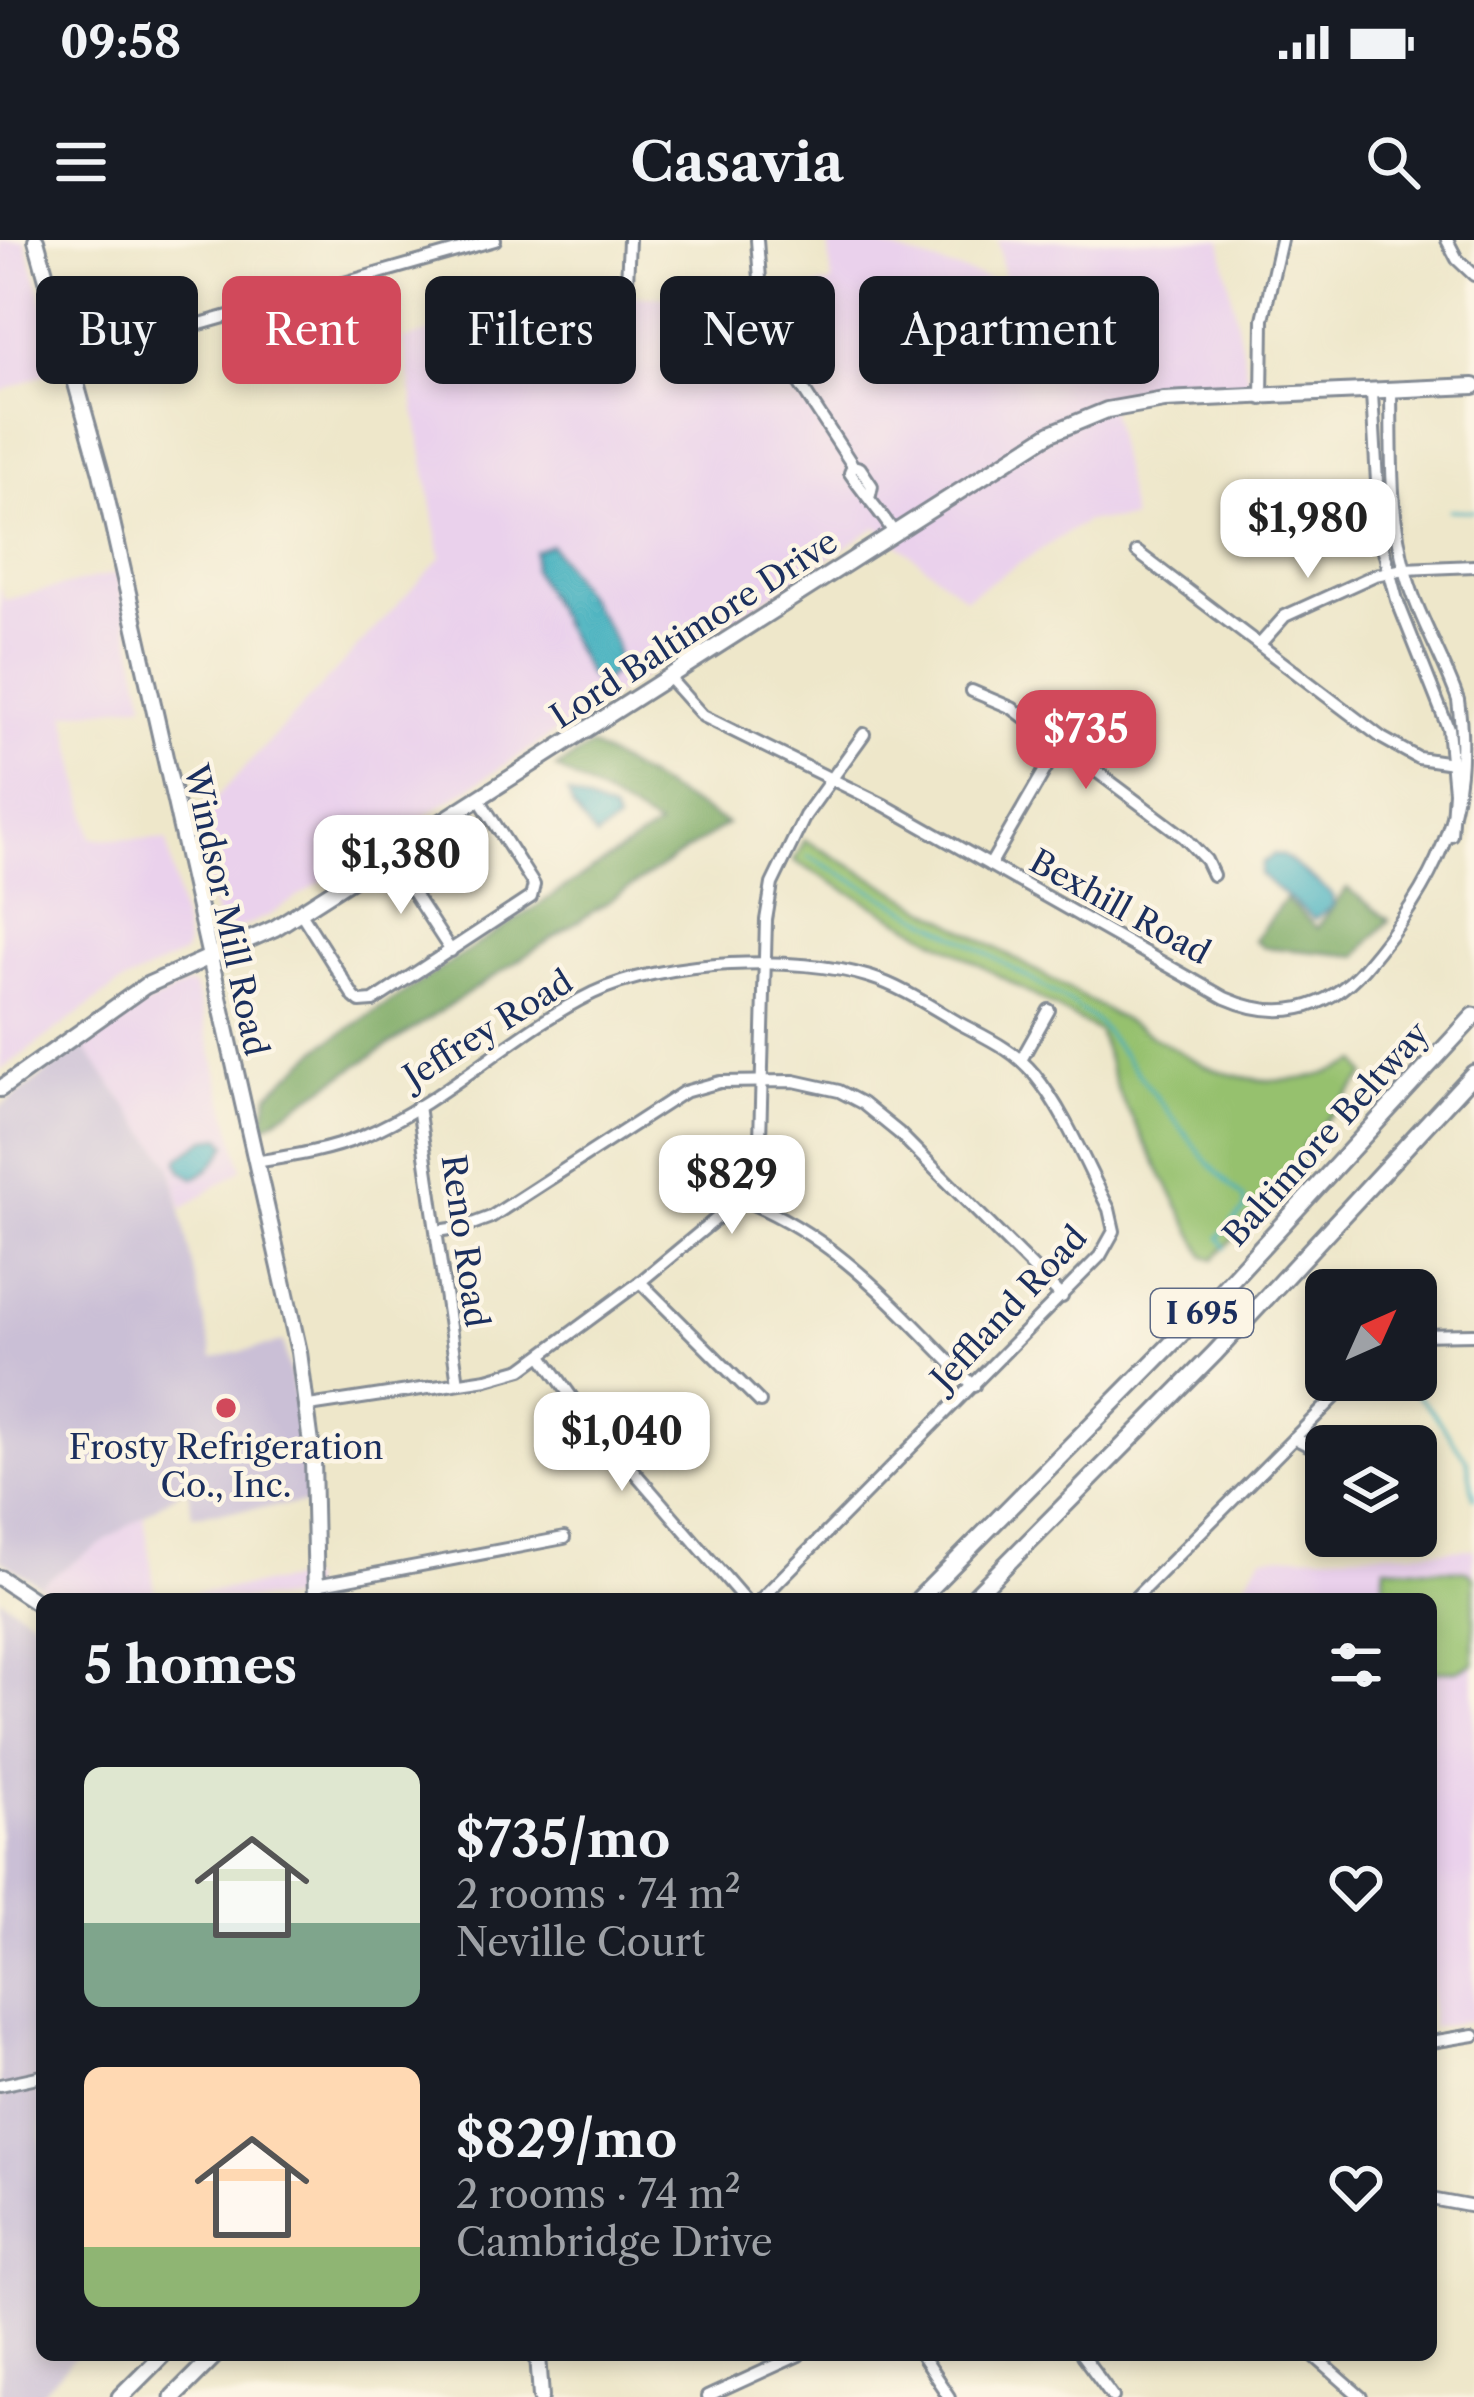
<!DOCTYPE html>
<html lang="en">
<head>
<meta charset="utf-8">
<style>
  :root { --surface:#171b24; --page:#20242c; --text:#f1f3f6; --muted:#9ea1a6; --accent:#d1495b }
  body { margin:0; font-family:"Libre Caslon Text",serif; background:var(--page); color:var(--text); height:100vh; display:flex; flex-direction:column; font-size:45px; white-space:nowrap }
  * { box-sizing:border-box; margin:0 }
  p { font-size:39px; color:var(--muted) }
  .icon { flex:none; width:66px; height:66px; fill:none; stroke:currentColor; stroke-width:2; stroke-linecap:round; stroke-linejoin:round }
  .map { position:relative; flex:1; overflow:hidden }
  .panel { position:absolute; left:36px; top:1353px; width:1401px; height:768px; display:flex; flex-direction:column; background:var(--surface); border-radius:18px; box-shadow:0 6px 18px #0003 }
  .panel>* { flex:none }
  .top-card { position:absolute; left:36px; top:36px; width:1404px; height:108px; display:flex; gap:24px }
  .needle { width:78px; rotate:45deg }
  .fabs { position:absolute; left:1305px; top:1029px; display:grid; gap:24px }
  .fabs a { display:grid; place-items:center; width:132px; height:132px; border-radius:18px; background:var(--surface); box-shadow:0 6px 18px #0003; font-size:60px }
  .price { position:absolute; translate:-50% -102px; padding:0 27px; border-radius:24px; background:#fff; color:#222; font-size:39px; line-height:78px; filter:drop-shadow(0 3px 6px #0008) }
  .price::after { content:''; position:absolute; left:50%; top:72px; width:36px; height:27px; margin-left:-18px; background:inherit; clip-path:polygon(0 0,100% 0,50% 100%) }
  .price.selected { background:var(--accent); color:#fff }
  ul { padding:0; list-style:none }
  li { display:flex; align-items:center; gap:36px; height:300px; padding:0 48px }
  li span { display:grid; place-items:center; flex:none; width:336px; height:240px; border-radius:18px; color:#555 }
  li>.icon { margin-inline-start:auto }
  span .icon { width:144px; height:144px; fill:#fffc; stroke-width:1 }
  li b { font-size:51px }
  h2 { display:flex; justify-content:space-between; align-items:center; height:144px; padding:0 48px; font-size:51px }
  .chip { padding:0 42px; border-radius:18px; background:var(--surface); box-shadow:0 6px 18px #0003; font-size:42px; line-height:108px }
  .chip.selected { background:var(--accent); color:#fff }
  .status { display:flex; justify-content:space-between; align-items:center; height:84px; padding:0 60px; background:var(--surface); direction:ltr }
  .status svg { height:33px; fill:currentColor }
  header { display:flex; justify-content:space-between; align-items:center; height:156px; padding:0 48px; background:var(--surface); font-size:54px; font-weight:800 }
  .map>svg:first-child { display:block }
  .built { fill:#ead1ec }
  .industrial { fill:#cabfd6 }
  .green { fill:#96c16e; stroke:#587866; stroke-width:3 }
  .forest { fill:#78a761; stroke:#4a6b60; stroke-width:3 }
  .water { fill:#41afbe; stroke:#2e6f8e; stroke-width:3 }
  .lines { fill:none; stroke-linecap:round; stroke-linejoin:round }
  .stream { stroke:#41afbe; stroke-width:3 }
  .minor-casing { stroke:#848b94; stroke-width:16 }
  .major-casing { stroke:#848b94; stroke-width:20 }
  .highway-casing { stroke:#848b94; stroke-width:21 }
  .minor { stroke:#fff; stroke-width:10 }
  .major { stroke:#fff; stroke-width:14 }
  .highway { stroke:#fff; stroke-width:15 }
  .poi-dot { fill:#d1495b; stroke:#fcf5e5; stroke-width:4.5 }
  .labels { text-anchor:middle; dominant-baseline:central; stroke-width:9; stroke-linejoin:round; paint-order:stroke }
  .shield { fill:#fcf5e5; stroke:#5e6a86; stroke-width:3 }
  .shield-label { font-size:30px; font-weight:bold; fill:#1b2f5e }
  .street-label { font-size:33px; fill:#1b2f5e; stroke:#fcf5e5 }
  .poi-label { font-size:33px; fill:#1b2f5e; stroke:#fcf5e5 }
</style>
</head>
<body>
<div class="status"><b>09:58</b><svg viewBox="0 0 49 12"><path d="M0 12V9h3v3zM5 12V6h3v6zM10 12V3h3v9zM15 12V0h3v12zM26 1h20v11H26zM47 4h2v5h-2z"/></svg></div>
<header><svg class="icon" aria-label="menu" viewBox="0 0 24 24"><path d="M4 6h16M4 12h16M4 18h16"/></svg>Casavia<svg class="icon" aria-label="search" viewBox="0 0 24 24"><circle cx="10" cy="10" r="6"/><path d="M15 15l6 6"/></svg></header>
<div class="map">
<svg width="1474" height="2157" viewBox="0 0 1474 2157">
  <rect width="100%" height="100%" fill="#fcf5e5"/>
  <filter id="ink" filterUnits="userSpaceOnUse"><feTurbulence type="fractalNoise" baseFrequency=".00833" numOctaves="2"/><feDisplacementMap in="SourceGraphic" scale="24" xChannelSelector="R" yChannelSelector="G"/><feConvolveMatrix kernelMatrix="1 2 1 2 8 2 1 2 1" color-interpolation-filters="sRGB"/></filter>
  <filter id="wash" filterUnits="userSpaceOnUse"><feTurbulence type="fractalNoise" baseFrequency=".004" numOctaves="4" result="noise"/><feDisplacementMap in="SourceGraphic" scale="48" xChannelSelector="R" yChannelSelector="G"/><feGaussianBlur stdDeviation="2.7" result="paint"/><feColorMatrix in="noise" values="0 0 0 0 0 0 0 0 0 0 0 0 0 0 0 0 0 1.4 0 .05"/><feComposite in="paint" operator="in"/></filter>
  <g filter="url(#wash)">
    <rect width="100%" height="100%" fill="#eee7ca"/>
    <!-- built -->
    <g class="built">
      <polygon points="0,0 25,0 62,127 0,152"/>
      <polygon points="828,0 860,0 1005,44 998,0 1221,0 1249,145 1157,148 1108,158 1132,279 1086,281 965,358 877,287 270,675 230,692 218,684 193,583 441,318 403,100 550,58 578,54 676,57 691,72 706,58 775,55 832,43"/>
      <polygon points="117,333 145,463 66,474 92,598 167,600 187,707 183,714 115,747 0,831 0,345 4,360"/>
      <polygon points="188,744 195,747 242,929 182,969 171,925 83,806 132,771"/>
      <polygon points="144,1275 156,1358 309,1338 310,1359 60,1359 39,1345"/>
      <polygon points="1474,1309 1474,1780 1431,1788 1431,1359 1241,1359 1242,1348 1262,1316"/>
    </g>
    <!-- industrial -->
    <g class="industrial">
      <polygon points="83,806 171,925 213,1118 283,1102 300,1179 309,1263 192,1275 188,1246 39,1345 0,1319 0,867"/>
      <polygon points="0,1358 42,1386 42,2115 76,2115 38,2157 0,2157"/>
    </g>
    <!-- green -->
    <g class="green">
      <path d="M805,600L1205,826C1259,847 1306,845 1358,822L1366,835L1303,906L1313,913L1214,1019L1205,1016L1117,850L1099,792L794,621Z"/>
      <polygon points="1385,1326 1468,1331 1474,1337 1474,1424 1457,1431 1431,1431 1431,1359 1382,1359"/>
    </g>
    <!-- forest -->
    <g class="forest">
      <polygon points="591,506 727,584 262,888 269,854 322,806 658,587 556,528"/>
      <polygon points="1347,648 1389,680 1357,716 1263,707 1254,700 1285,659 1317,688"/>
    </g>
    <!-- water -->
    <g class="water">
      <polygon points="551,305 607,387 616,404 618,426 605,441 594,441 588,434 533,329 535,311"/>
      <polygon points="568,554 612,572 617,582 596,598 573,568"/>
      <polygon points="1274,614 1283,616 1332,654 1333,666 1314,679 1260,635 1262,624"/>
      <path d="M221,897L227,904C220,919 209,931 194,938L183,932L178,922L180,917L206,899Z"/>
    </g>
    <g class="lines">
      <!-- stream -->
      <g class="stream">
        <polyline points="1450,270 1474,271"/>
        <polyline points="808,616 971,704 1074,765 1099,784 1210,925 1244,959 1245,969 1219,997 1226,1008"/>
        <polyline points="1311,1057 1326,1069"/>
        <polyline points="1403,1140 1435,1175 1467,1220 1474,1258"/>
      </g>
    </g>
  </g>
  <g filter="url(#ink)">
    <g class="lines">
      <defs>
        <g id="minor">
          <polyline points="757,0 760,39"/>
          <polyline points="1447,0 1457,19 1474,35"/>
          <polyline points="627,43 629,0"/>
          <polyline points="70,121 495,0"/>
          <polyline points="785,121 853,226 860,228 872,246 870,255"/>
          <polyline points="1372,153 1380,296 1397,360 1448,488 1454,551 1451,595"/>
          <polyline points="1262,159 1263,79 1281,0"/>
          <path d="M853,226L850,233C864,254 879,270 893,291"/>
          <polyline points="1137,312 1382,498 1418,518 1459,524"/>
          <polyline points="1261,403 1285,376 1375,335 1404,329 1474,326"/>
          <path d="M669,438L703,476L884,565L1225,758C1277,781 1326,772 1364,728C1432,649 1474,570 1458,460C1443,417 1418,377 1406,333C1389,274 1392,212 1391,152"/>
          <polyline points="972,451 1012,468 1184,597 1206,620 1213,635"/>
          <polyline points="390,617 451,711"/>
          <polyline points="990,625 1060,504"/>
          <polyline points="301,673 354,757 360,762 373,761 531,657 534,645 479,559"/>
          <polyline points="1021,820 1049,770"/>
          <polyline points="418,866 458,1143"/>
          <path d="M255,922C291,916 327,911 361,897C445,862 511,793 593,753C662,720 797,714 870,737C902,747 931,767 959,783C985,797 1015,810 1034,834C1065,872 1086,925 1109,969L1114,991L1100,1016L761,1359"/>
          <path d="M735,957C838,995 898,1071 974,1146"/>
          <polyline points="437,991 464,987 491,977 684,852 720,842 794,841 839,851 862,863 899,893 1062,1057"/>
          <polyline points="640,1042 760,1162"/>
          <polyline points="1421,1045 1427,1093"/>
          <polyline points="1416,1095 1474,1094"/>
          <polyline points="543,1117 580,1169 744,1359"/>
          <polyline points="309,1166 487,1139 522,1129 640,1042 722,974 746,936 760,900 766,680 772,644 805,576 864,494"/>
          <polyline points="1294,1198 1326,1214"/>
          <polyline points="316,1345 564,1298"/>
          <polyline points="1134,1359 1352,1140"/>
          <polyline points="1431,1802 1474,1795"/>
          <polyline points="0,1845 42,1836"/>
          <polyline points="1431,1959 1474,1967"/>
          <polyline points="921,2115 949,2157"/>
          <polyline points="1082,2115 1113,2157"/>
          <polyline points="1313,2115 1361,2157"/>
          <polyline points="707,2157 799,2115"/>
        </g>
        <g id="major">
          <polyline points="36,0 101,233 299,1112 313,1219 316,1359"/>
          <polyline points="0,849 145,746 275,688 1051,193 1107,170 1164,160 1474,146"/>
          <polyline points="0,1338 42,1366"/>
          <polyline points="538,2115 541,2157"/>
        </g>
        <g id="highway">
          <polyline points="919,1359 1189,1086 1474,776"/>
          <polyline points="972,1359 1215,1113 1474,833"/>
          <polyline points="120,2157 162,2115"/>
          <polyline points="173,2157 215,2115"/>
        </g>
      </defs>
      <!-- minor casing -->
      <use href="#minor" class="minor-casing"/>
      <!-- major casing -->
      <use href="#major" class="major-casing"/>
      <!-- highway casing -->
      <use href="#highway" class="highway-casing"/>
      <!-- minor -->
      <use href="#minor" class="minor"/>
      <!-- major -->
      <use href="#major" class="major"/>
      <!-- highway -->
      <use href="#highway" class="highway"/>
    </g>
  </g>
  <!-- markers -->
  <circle class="poi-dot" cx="226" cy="1168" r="12"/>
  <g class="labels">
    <!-- shield labels -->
    <rect class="shield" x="1151" y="1049" width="102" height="48" rx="9"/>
    <g class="shield-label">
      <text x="1202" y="1073">I 695</text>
    </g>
    <!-- street labels -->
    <g class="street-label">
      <text transform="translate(694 389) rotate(-33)">Lord Baltimore Drive</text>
      <text transform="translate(1120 667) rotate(29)">Bexhill Road</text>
      <text transform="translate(226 670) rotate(78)">Windsor Mill Road</text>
      <text transform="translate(488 789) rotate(-32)">Jeffrey Road</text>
      <text transform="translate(1326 894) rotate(-48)">Baltimore Beltway</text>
      <text transform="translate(465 1001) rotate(82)">Reno Road</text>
      <text transform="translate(1009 1068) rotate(-47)">Jeffland Road</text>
    </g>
    <!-- poi labels -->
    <g class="poi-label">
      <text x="226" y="1207">Frosty Refrigeration<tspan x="226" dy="38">Co., Inc.</tspan></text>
    </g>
  </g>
</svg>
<div class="fabs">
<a><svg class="needle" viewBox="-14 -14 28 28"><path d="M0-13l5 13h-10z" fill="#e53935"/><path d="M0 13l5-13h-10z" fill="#9ea1a6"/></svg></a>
<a><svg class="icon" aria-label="layers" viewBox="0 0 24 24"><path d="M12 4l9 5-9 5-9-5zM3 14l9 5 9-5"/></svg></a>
</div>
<b class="price" style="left:1308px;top:341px">$1,980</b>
<b class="price selected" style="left:1086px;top:552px">$735</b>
<b class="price" style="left:401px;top:677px">$1,380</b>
<b class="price" style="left:732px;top:997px">$829</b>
<b class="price" style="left:622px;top:1254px">$1,040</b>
<div class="top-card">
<a class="chip">Buy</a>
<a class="chip selected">Rent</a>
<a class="chip">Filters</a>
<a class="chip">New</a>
<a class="chip">Apartment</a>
</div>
<section class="panel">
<h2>5 homes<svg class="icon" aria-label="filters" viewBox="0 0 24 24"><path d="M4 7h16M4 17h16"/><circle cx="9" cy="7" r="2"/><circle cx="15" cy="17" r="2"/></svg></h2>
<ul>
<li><span style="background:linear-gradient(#dfe7d0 65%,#7fa58c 0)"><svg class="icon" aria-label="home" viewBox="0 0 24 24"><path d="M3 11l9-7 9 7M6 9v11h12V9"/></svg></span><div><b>$735/mo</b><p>2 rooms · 74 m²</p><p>Neville Court</p></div><svg class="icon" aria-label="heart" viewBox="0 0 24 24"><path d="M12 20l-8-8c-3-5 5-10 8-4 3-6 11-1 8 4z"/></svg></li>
<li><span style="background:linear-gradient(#ffd9b3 75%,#8fb573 0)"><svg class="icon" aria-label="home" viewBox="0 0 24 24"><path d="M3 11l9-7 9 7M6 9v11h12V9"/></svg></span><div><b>$829/mo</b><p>2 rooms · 74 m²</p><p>Cambridge Drive</p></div><svg class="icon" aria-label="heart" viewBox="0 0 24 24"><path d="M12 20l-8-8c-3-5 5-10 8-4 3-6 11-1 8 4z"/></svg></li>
</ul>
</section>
</div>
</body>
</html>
